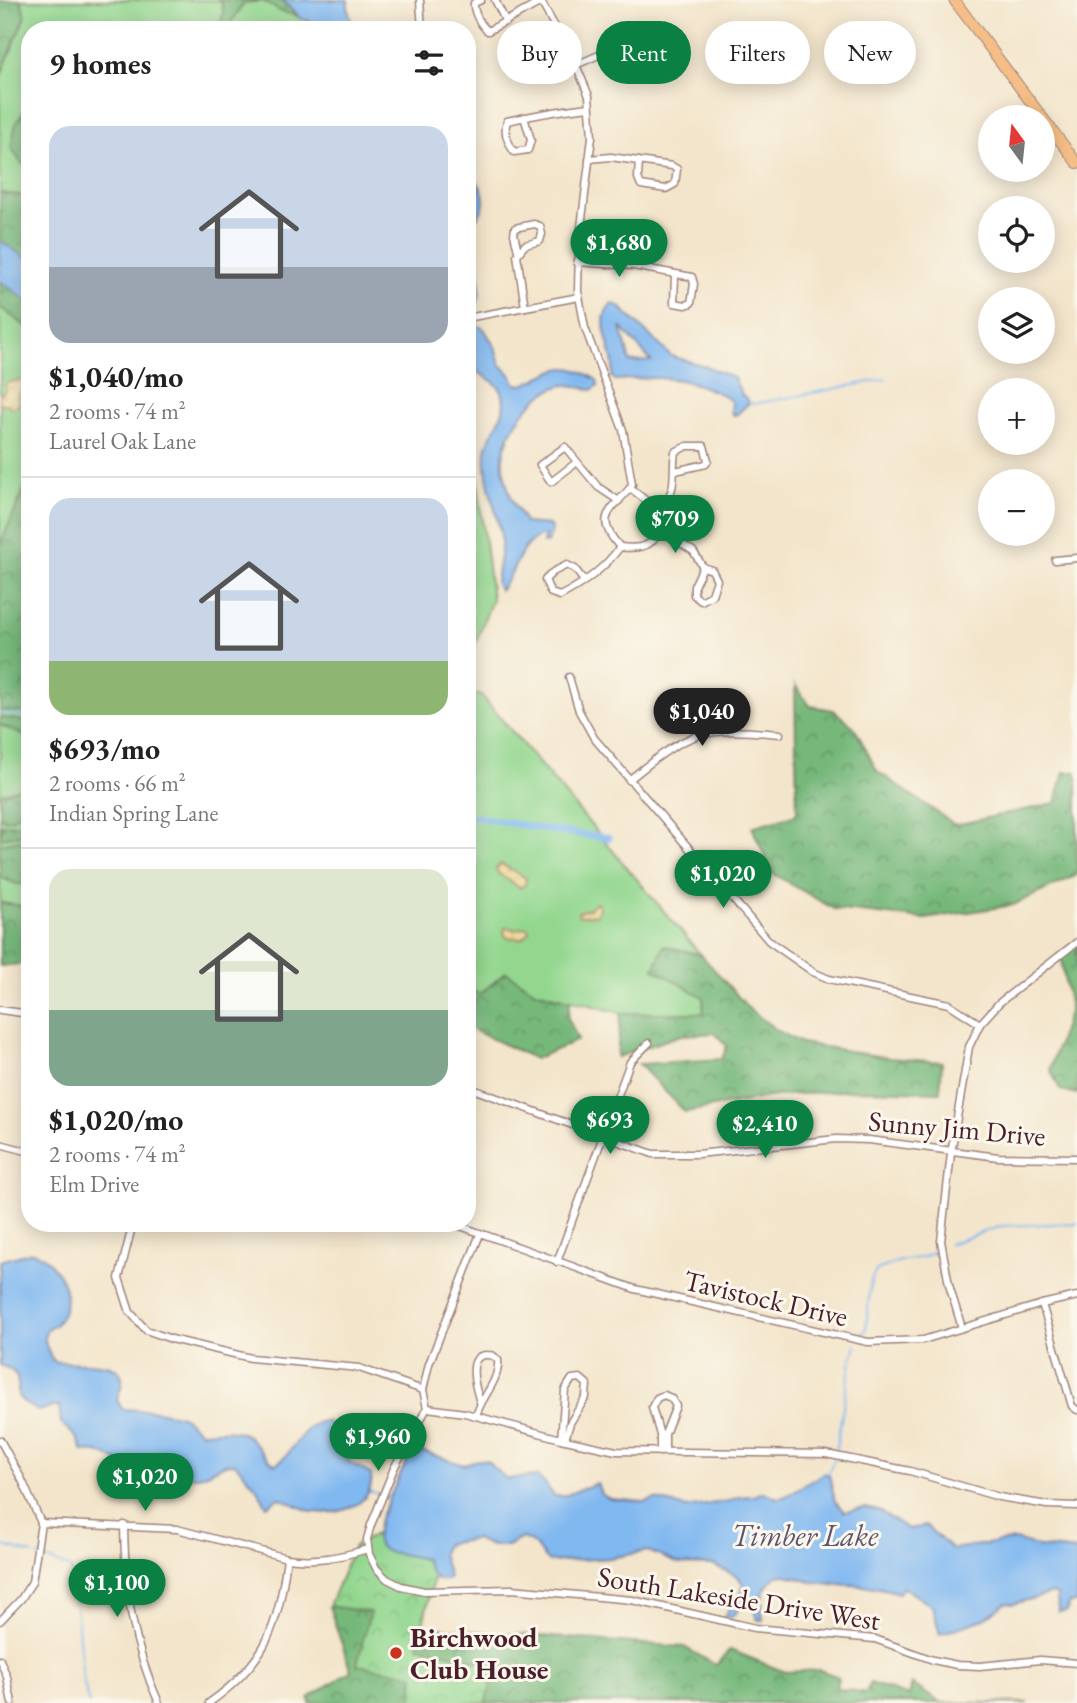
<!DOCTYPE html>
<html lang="en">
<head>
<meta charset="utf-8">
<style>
  :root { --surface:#fff; --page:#f2f2f2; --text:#222; --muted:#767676; --line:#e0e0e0; --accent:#0b8043 }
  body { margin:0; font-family:"EB Garamond",serif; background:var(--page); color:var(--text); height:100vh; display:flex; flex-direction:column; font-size:26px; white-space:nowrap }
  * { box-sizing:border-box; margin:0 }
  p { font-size:23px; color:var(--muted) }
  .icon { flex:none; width:38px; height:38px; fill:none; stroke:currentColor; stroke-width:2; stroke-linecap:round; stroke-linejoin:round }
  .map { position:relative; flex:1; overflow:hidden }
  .panel { position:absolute; left:21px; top:21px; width:455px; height:1211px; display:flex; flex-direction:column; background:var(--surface); border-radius:28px; box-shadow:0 4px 18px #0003 }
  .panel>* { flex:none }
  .hud { position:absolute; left:497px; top:21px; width:474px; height:63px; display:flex; gap:14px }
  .needle { width:46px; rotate:345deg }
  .tools { position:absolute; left:978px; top:105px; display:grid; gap:14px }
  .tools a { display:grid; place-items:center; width:77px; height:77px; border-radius:50%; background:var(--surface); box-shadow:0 4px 18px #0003; font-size:35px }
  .price { position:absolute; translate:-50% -60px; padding:0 16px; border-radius:24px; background:var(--accent); color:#fff; font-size:23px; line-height:46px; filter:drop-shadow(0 2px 4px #0008) }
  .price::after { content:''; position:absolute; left:50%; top:42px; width:21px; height:16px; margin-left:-10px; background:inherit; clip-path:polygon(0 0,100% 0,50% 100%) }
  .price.active { background:#222; color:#fff }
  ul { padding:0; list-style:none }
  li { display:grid; align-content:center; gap:14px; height:371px; padding:0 28px }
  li+li { border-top:2px solid var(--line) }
  li span { display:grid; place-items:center; height:217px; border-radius:21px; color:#555 }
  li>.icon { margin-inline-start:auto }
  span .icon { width:126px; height:126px; fill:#fffc; stroke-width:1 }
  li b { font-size:30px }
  h2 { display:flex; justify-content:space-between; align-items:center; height:84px; padding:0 28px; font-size:30px }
  .tag { padding:0 24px; border-radius:32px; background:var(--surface); box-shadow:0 4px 18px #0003; font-size:24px; line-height:63px }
  .tag.active { background:var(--accent); color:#fff }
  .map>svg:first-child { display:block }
  .grass { fill:#93d78f; stroke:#6e7b5d; stroke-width:2 }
  .forest { fill:url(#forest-crowns); stroke:#606c52; stroke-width:2 }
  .sand { fill:url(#sand-dots); stroke:#9c7c64; stroke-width:2 }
  .park { fill:url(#park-crowns); stroke:#6e7b5d; stroke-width:2 }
  .water { fill:#80b8f0; stroke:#656c8e; stroke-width:2; fill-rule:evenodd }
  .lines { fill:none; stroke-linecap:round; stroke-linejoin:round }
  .stream { stroke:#80b8f0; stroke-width:2 }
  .canal { stroke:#80b8f0; stroke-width:7 }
  .minor-casing { stroke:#9e827b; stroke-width:9 }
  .primary-casing { stroke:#9e827b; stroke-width:12 }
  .minor { stroke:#fff; stroke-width:6 }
  .primary { stroke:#f5be86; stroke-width:10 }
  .poi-dot { fill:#c8321e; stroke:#fbf7ec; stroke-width:2.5 }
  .labels { text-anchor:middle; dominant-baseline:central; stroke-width:6; stroke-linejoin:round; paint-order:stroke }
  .street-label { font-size:28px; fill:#4a1f2b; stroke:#fbf7ec }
  .poi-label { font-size:28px; font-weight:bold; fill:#4a1f2b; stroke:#fbf7ec; text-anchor:start }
  .water-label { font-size:30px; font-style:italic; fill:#5d5570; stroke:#fbf7ec }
</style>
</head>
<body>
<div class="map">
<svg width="1077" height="1703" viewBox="0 0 1077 1703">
  <defs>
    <pattern id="forest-crowns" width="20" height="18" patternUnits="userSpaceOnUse" patternTransform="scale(1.75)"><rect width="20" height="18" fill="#76b87a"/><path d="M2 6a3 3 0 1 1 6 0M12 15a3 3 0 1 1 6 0" fill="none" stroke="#639564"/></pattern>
    <pattern id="sand-dots" width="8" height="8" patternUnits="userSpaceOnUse" patternTransform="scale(1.75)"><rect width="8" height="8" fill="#eeda9e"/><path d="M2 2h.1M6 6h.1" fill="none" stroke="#cebb88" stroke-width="1.8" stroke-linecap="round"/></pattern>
    <pattern id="park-crowns" width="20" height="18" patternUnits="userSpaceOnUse" patternTransform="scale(1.75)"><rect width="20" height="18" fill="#93d78f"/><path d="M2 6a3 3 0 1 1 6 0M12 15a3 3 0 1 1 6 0" fill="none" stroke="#80b87c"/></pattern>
  </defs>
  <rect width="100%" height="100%" fill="#fbf7ec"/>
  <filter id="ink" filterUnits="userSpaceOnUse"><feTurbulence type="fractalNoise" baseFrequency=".0143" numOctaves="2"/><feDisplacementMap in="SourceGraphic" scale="14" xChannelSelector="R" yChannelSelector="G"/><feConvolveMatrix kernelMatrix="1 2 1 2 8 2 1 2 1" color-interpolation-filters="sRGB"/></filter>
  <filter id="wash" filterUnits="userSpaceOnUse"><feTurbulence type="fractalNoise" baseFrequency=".00686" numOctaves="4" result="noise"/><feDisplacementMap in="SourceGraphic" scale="28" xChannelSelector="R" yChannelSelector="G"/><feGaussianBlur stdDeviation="1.57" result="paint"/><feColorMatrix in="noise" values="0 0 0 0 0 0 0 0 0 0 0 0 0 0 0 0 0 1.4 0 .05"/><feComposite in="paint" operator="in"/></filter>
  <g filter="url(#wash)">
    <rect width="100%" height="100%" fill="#f3e5cb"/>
    <!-- grass -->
    <g class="grass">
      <polygon points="21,0 347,0 351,30 30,30 30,214 26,196 0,193 0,77 25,17"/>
      <polygon points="0,307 27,327 30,325 30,907 0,903"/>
      <polygon points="467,397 492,599 470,658 467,656"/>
      <polygon points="480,694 701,955 665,946 703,997 704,1014 621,1013 535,991 506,973 480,994 467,989 467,699"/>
    </g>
    <!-- forest -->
    <g class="forest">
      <polygon points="21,0 25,17 0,77 0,1"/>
      <path d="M220,0H281L297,16L280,11L263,1L244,3L226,30H216C223,20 226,11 220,0Z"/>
      <polygon points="30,103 30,162 22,164 11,147 16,123"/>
      <polygon points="0,193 26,196 30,214 30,325 27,327 0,307"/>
      <polygon points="30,476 30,713 0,710 0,545"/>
      <polygon points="795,685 810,706 833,710 854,727 877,771 955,825 1056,803 1064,772 1077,772 1077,875 1013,905 925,919 834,909 772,873 752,827 797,814"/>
      <polygon points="0,717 30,722 30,738 0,725"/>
      <polygon points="24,786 29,807 11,819 4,820 0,814 0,794"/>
      <polygon points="20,824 27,834 0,838 2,825"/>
      <polygon points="30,838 30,884 17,884 0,877 0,844"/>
      <polygon points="0,903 30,907 30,963 0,966"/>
      <polygon points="1077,942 1077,1094 1060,1090 1050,1069 1070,1009 1060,954"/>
      <polygon points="664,946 701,955 750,1010 778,1031 801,1043 890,1058 942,1062 940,1092 854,1090 776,1096 685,1112 639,1064 722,1059 727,1046 715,1033 681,1035 617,1057 621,1013 704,1013 703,997 654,969"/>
      <polygon points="506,972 535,991 570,1000 568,1018 578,1040 535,1059 467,1027 467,989 480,994"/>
      <polygon points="329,1606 370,1612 414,1675 412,1703 310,1703 309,1698 351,1671"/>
      <polygon points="422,1627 684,1647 716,1665 730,1650 785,1672 820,1670 838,1677 836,1688 866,1693 870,1683 909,1696 912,1684 940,1703 1028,1703 485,1703 498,1666 417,1646"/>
    </g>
    <!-- sand -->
    <g class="sand">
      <polygon points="20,380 24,382 23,388 18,395 19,405 11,408 7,404 0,404 0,395 5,391 6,383"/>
      <path d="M501,864C510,868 517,874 526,878L525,885L520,888L498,873L496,869Z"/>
      <polygon points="595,903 598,903 600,907 596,915 579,916 578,912 589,909"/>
      <polygon points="506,927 515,930 527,927 529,930 527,935 521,939 506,937 504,932"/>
    </g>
    <!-- park -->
    <polygon class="park" points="392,1525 443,1535 418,1646 498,1666 485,1703 412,1703 414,1675 357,1665 370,1612 329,1606 354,1546"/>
    <!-- water -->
    <g class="water">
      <path d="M284,0H348V8L353,30H312L309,21L299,18C296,9 287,8 284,0Z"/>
      <path d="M467,165C473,180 488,189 483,207C481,215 474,218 472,227C472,246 491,301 470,310L467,307Z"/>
      <polygon points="0,241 30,260 30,303 0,281"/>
      <path d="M612,303L620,307L671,356L708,367L734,378L742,395L748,400V404L737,414L733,415L731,411L732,403C726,395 718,393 709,389C676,374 649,378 615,380L612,377C612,373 613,370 613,366C612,344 594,323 612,303ZM621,327L651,361L630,362Z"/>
      <path d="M475,324L484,329L495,347L500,364L510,374L516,384L523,385C556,372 560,357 597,380L598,385L592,390C583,388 573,384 565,385C533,390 500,436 503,467C505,479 509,493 514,504C518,511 522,515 525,523L549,525L552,530L548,542L543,543L545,535C519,539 516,574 500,590L496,584C497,568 503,551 501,535C496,508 483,479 486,451C489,430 508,418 503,395C499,380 478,375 467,364V329Z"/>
      <path d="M32,1252C44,1255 46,1259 54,1268C68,1285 71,1306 56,1324C52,1328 45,1328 45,1335C44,1343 49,1356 54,1361C69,1366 126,1355 122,1383C121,1389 118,1395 117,1400L122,1409L157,1411L182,1416L201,1432C215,1432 229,1428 242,1433C256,1438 261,1458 275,1464C291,1459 301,1423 325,1421C341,1428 337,1447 347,1459C353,1467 364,1468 371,1475C375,1504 340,1516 315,1512C302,1510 291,1501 278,1498L267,1506L256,1487L235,1463L225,1464L203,1475L157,1482L148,1480L112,1458L98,1452L83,1451L77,1438L61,1423L59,1406L38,1411L24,1403L18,1396C19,1379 18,1370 0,1365V1261Z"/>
      <path d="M421,1451L464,1465L477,1460L487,1461L506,1479L536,1476L545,1483L554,1496H564L597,1483L601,1494L610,1499L645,1502L655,1499L686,1508L729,1501L738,1497L753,1496L764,1492L777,1498L784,1497L824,1473L829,1475L835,1501L844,1512L865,1508L879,1511L908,1529L926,1526L952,1549L1015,1540L1039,1547L1077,1551V1603H1070L1066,1611L1058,1612L1057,1595L1053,1593L1013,1604L1006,1603L984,1619L940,1634L932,1606L906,1589L902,1588L899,1593C872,1584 841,1585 813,1582C803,1581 786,1571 776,1577C759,1588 761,1603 763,1620H758L750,1602L741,1607L730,1618L724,1616L742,1591L743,1584L738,1577L714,1565L679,1564L648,1551L610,1558L549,1562C538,1554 538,1542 522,1538L507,1546H491L475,1539L446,1544L442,1553L449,1577L446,1580C431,1582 430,1569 425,1559L385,1551L378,1545L376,1538L380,1518L408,1458Z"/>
    </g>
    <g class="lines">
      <!-- stream -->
      <g class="stream">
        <polyline points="750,403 754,404 886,379"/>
        <polyline points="0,713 30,717"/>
        <polyline points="949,1244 1001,1226 1077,1223"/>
        <polyline points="862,1336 866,1329 870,1286 872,1278 877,1270 900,1261 924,1257 938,1250"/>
        <polyline points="835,1454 851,1361 856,1346"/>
        <polyline points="828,1474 834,1459"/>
        <polyline points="371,1492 389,1497"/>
        <polyline points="0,1545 33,1554"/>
        <polyline points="38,1556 68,1567 73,1574 83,1680 89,1703"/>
      </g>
      <!-- canal -->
      <polyline class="canal" points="467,815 548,830 608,838"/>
    </g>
  </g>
  <g filter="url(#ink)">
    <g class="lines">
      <defs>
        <g id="minor">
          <polyline points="420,0 422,30"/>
          <path d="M481,0L474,3C473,12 481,26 488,31L541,2"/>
          <polyline points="495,0 506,22"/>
          <polyline points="540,0 576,65 589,96 592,137 579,244 578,291 585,328 623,430 632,484 630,488"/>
          <polyline points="576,65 601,54 632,50"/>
          <path d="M524,117L531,140L528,150L514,152C508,143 503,132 507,121C534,115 561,110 589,107"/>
          <polyline points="589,159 611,157 672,166 677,169 675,184 666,189 641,185 638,178 639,161"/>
          <polyline points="518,251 514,234 515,228 534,224 540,226 542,234 540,241 525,245 517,255 525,307"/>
          <polyline points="577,262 633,266 692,277 694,284 691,303 686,305 674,303 675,275"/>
          <polyline points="467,318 579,297"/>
          <polyline points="577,462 551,482 540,465 565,447 598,487 619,501"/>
          <polyline points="630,488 657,509"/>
          <path d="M657,509C680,491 671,476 675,452L687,446H704L708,460L706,464L675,471"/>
          <polyline points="659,530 693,551 703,567"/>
          <path d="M620,547C593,517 611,511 630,488"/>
          <polyline points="1055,560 1077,558"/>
          <polygon points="703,567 712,570 717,580 712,595 701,601 694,595 694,586"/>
          <path d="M584,581L575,569L567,565L553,572L545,580L551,593L560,596C583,584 605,568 620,547C648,551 666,540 657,509"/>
          <polyline points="569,677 579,711 594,738 769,941 813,972 829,979 949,1004 980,1024"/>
          <path d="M629,780C690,730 701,727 780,734"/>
          <polyline points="0,1010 30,1014"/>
          <polyline points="467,1087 653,1154 698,1154 836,1139 869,1140 998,1157 1077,1158"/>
          <polyline points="0,1144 30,1152"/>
          <polyline points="133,1223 119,1278 130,1312 146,1330 171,1339 251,1358 359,1368 423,1390"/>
          <polyline points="452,1223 635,1289 868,1342 923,1340 1042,1304 1077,1296"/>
          <polyline points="557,1262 630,1062 649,1043"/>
          <polyline points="1042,1304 1072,1406 1077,1410"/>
          <polyline points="962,1328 949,1285 941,1241 951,1153 969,1047 980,1024 999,1003 1077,942"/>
          <polyline points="427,1408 394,1468 371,1525 367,1539 369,1554 376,1568 387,1579 401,1586 424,1591 512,1589 632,1600 755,1628 875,1639 933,1660 957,1665 980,1666 1040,1660 1077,1663"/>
          <polyline points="427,1408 465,1413 561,1439 616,1451 826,1454 910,1471 999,1497 1047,1505 1077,1506"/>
          <polyline points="427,1408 423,1390 429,1364 480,1234"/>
          <path d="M476,1416C481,1397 500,1381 498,1360C493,1356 494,1355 487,1355C465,1354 476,1390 480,1402"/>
          <polyline points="561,1439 565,1390 572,1379 580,1378 587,1384 586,1397 570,1423 565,1440"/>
          <polyline points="0,1440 22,1480 41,1523"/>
          <polyline points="660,1452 660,1435 652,1407 657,1398 664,1395 671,1398 676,1406 665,1434 665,1452"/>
          <path d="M124,1525C125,1591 132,1643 159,1703"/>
          <path d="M0,1621L21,1599L32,1582L41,1523L177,1529L287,1558C316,1562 340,1557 368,1549"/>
          <polyline points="0,1660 7,1677 12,1703"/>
          <path d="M209,1703C267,1662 278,1627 287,1558"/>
        </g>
        <g id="primary">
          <polyline points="954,0 1042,117"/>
          <polyline points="1043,118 1077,163"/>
        </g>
      </defs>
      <!-- minor casing -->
      <use href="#minor" class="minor-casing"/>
      <!-- primary casing -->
      <use href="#primary" class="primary-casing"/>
      <!-- minor -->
      <use href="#minor" class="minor"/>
      <!-- primary -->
      <use href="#primary" class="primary"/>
    </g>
  </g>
  <!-- markers -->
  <circle class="poi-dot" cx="396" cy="1653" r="7"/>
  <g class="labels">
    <!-- street labels -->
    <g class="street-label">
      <text transform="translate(957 1128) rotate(5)">Sunny Jim Drive</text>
      <text transform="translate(766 1298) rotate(13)">Tavistock Drive</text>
      <text transform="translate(739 1598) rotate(9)">South Lakeside Drive West</text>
    </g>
    <!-- poi labels -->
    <g class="poi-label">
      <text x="410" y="1637">Birchwood<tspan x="410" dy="32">Club House</tspan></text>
    </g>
    <!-- water labels -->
    <g class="water-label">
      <text x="805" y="1535">Timber Lake</text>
    </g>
  </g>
</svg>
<div class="tools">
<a><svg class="needle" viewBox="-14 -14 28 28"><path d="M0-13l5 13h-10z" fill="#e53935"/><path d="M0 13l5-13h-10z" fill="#767676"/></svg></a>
<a><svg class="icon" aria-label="locate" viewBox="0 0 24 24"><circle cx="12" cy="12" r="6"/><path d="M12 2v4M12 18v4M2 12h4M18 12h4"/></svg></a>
<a><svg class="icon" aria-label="layers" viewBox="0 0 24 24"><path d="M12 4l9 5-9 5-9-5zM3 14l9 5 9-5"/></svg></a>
<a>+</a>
<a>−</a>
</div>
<b class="price" style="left:619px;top:279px">$1,680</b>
<b class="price" style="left:675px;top:555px">$709</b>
<b class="price active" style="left:702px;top:748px">$1,040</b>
<b class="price" style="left:723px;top:910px">$1,020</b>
<b class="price" style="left:610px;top:1156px">$693</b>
<b class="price" style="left:765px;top:1160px">$2,410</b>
<b class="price" style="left:378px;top:1473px">$1,960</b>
<b class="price" style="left:145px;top:1513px">$1,020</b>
<b class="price" style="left:117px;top:1619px">$1,100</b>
<div class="hud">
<a class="tag">Buy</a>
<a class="tag active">Rent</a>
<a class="tag">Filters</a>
<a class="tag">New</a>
</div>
<section class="panel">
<h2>9 homes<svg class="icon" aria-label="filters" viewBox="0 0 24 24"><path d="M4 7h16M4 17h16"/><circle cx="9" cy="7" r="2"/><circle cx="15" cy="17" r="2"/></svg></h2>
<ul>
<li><span style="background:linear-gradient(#c9d6e8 65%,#9aa5b1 0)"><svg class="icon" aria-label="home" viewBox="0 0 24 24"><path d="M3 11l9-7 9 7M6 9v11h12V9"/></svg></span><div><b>$1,040/mo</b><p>2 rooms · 74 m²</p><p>Laurel Oak Lane</p></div></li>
<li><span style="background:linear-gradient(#c9d6e8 75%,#8fb573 0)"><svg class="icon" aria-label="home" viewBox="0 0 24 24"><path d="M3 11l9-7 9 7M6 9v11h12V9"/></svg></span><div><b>$693/mo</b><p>2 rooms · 66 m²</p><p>Indian Spring Lane</p></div></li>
<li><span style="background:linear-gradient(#dfe7d0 65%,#7fa58c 0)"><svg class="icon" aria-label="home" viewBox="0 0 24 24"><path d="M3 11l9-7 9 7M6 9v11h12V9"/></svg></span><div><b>$1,020/mo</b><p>2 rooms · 74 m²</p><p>Elm Drive</p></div></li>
</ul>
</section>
</div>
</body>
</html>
